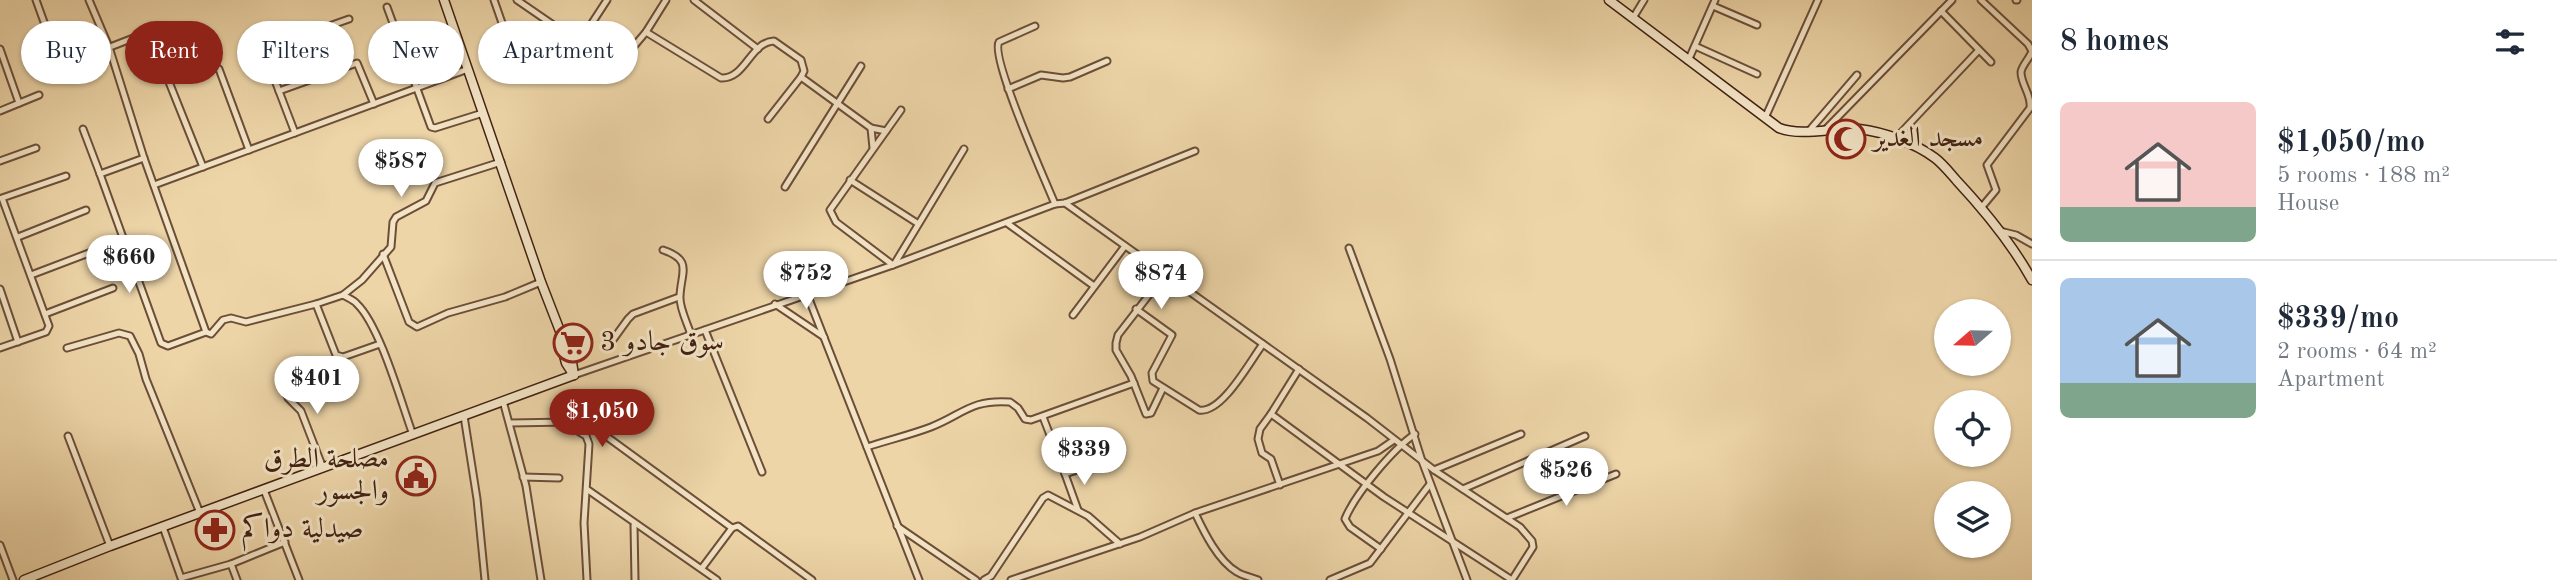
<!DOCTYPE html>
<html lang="en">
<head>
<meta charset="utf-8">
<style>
  :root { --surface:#fff; --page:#f2f2f3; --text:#1f2937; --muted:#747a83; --line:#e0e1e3; --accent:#8f2418 }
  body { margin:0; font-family:"Old Standard TT",Amiri,serif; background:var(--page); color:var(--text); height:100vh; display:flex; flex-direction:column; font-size:26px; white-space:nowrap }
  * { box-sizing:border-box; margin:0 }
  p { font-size:23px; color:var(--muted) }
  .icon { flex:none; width:38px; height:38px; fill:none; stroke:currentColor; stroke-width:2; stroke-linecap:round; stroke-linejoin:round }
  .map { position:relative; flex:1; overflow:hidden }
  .sheet { display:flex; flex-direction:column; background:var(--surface); width:525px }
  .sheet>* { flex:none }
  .hud { position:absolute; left:21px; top:21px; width:665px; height:63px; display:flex; gap:14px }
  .needle { width:46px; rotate:250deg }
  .tools { position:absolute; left:1934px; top:299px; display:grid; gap:14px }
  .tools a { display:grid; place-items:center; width:77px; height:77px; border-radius:50%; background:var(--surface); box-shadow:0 2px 5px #0004; font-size:35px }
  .price { position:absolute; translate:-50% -60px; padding:0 16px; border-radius:24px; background:#fff; color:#222; font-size:23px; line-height:46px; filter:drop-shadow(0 2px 4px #0008) }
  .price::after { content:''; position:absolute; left:50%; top:42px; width:21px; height:16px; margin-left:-10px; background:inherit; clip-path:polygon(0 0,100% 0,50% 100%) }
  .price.on { background:var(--accent); color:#fff }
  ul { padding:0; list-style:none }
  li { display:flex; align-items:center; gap:21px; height:175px; padding:0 28px }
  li+li { border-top:2px solid var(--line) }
  li span { display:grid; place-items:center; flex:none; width:196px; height:140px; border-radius:10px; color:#555 }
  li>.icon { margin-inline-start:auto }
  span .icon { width:84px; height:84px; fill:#fffc; stroke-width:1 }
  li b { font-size:30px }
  h2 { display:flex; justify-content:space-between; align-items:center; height:84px; padding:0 28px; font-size:30px }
  .tag { padding:0 24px; border-radius:32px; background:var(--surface); box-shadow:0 2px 5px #0004; font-size:24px; line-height:63px }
  .tag.on { background:var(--accent); color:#fff }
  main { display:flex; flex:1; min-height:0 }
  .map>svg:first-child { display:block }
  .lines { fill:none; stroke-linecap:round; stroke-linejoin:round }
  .street-casing { stroke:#6c4e38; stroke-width:9 }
  .secondary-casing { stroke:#412112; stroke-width:11 }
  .street { stroke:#f3e4c6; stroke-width:5 }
  .secondary { stroke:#f3e4c6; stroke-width:8 }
  .labels { text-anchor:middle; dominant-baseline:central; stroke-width:6; stroke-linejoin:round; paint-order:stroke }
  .poi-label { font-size:28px; fill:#412112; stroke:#f3e4c6; text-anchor:start }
</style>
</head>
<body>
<main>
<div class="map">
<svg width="2032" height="580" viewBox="0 0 2032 580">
  <rect width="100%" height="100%" fill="#edd5a8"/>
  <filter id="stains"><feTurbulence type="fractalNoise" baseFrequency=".00286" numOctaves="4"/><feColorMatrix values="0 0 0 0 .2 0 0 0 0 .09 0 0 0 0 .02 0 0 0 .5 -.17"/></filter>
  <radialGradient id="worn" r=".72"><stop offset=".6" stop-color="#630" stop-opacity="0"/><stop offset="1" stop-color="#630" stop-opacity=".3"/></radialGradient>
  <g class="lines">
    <defs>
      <g id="street">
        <polyline points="36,0 57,58 62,63 69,63 159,28"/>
        <polyline points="89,0 109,47 144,158 206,332"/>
        <polyline points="494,0 516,63"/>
        <polyline points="517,0 610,64 618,65 646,32 666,0"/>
        <polyline points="694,0 758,49"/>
        <path d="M1981,0L2028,44L2032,51C2030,58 2022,65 2021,72C2021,85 2032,95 2030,108L1987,165L1996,190L1981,208"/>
        <polyline points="2016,0 2017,0"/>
        <polyline points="1713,6 1757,25"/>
        <polyline points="387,7 431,127 435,128 483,113"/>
        <polyline points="1941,11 1991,62"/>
        <polyline points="1633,18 1644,0"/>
        <path d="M1035,26L999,42C990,57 1045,180 1055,204"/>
        <polyline points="149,32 203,167"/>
        <path d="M646,32L721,78C746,79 750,42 774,41L801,60L804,71L801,77"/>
        <polyline points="579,43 607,0"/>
        <polyline points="1695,46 1757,74"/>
        <polyline points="0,49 19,103"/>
        <polyline points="1688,61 1715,0"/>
        <polyline points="169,81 208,67 219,69 249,150"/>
        <polyline points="1008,89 1041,75 1063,78 1070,77 1107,61"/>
        <polyline points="279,91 357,63 374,104"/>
        <polyline points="0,111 39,95"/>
        <polyline points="1765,118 1818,0"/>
        <polyline points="768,119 801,77 871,128 886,131"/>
        <polyline points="871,128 873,148"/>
        <polyline points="83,129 100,174 144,158"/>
        <polyline points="1826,129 1952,0"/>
        <polyline points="1809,131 1857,75"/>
        <polyline points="295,133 266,57 266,52 270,47 349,19"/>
        <polyline points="1895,139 1979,50"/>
        <polyline points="0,161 36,148"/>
        <polyline points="100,174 161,343 168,346 206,332 211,334 223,320 231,318 246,322 316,304 336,355 343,357 380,344"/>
        <polyline points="850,180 917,223"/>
        <polyline points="154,185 468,69"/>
        <polyline points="785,187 861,66"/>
        <polyline points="1065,203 1367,418 1434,470 1520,527 1532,541 1533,547 1512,580"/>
        <polyline points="1007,223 1094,286"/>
        <polyline points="2000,231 2016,235 2032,244"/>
        <polyline points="18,237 86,210"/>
        <polyline points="1349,248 1390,359 1422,461 1467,580"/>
        <path d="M663,250C693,260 681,272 680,296C679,308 688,324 691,335"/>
        <polyline points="383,254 409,322 417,327 448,313 505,297 541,282"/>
        <polyline points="895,263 964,149"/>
        <polyline points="893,265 836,222 830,210 901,110"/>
        <polyline points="1157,268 1152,291 1118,335 1116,343 1116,350 1131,376 1146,414 1151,413 1163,388"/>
        <polyline points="31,275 102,248"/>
        <polyline points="0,289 18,342"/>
        <polyline points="807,294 919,580"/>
        <polyline points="343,295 362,280 391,247 393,222 396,217 426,201 435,183 501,162"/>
        <path d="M316,304L343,295C348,298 354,300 357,304C380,326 401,402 413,435"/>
        <polyline points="775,304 824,337"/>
        <path d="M1136,309L1172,335L1152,373L1153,381L1199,410C1222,414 1250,361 1263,344"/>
        <polyline points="45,314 113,288"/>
        <polyline points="1073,315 1125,246"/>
        <polyline points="705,330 762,472"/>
        <polyline points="0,348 46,332 49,326 2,198 66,176"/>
        <polyline points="67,348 119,333 130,336 139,354 146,379 200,513"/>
        <polyline points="607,348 628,319 633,314 679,297"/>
        <polyline points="1299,369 1271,414 1384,497 1512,580"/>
        <polyline points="574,375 893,265 1055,204 1065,203 1195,151"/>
        <polyline points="279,378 288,398 301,411 323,468"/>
        <polyline points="503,401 526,486 541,580"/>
        <polyline points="573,412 732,528"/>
        <polyline points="1271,414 1260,429 1258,439 1262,453 1271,459 1280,485"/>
        <polyline points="464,416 477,499 485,580"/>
        <polyline points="1043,417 1065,474 1119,456"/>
        <polyline points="568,422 571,427 586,436 589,444 584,523 587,580"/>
        <polyline points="568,422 584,394"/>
        <polyline points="510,423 568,422"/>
        <polyline points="68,436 110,546"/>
        <path d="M867,447C888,440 910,435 931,427C962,415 971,399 1010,402L1018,408L1025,419L1031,420L1134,383"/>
        <polyline points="1434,470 1521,434"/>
        <polyline points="1065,474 1078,510"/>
        <polyline points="523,477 559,478"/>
        <polyline points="1463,489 1585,436"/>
        <polyline points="264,490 299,580"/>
        <polyline points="588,490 717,580"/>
        <path d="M1195,513C1204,532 1218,561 1237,572C1243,576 1251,577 1258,580"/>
        <polyline points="1507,518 1616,474"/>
        <polyline points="634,525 635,580"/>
        <polyline points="897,526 976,580"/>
        <polyline points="163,527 181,578 231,564 285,542"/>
        <polyline points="0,545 13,580"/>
        <path d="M1381,549L1350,527L1345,519C1355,494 1393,449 1415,434"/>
        <polyline points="231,564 237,580"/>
        <polyline points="702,568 732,528 738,526 812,580"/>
        <polyline points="984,580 991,576 1043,498 1048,495 1088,516 1120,544"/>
        <polyline points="1011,580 1140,537 1195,513 1378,451 1394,440"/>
        <polyline points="1330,580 1370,563 1430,484"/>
      </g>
      <g id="secondary">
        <polyline points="444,0 541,282 572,362 574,375"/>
        <path d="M1609,0L1779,128C1803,137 1834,127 1859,129C1884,132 1915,143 1935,158C1943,164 1950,173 1957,181C1985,211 2012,244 2032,280"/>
        <polyline points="562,348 566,363 573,374"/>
        <polyline points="24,580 110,546 574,375"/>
      </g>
    </defs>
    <!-- street casing -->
    <use href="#street" class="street-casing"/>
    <!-- secondary casing -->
    <use href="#secondary" class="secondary-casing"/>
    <!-- street -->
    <use href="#street" class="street"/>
    <!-- secondary -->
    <use href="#secondary" class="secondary"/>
  </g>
  <!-- icons -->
  <defs>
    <symbol id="mosque-ring" viewBox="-11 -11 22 22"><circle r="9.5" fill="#f3e4c6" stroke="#8f2418" stroke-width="1.5"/><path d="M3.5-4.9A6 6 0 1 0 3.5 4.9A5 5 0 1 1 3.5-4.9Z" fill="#8f2418"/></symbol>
    <symbol id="supermarket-ring" viewBox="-11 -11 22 22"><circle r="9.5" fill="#f3e4c6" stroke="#8f2418" stroke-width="1.5"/><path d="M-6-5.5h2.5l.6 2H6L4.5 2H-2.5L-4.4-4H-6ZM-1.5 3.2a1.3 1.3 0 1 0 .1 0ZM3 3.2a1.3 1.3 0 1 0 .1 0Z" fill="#8f2418"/></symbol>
    <symbol id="civic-ring" viewBox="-11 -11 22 22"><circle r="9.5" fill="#f3e4c6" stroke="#8f2418" stroke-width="1.5"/><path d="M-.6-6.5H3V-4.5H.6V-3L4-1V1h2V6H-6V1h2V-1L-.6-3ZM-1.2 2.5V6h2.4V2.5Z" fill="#8f2418"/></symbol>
    <symbol id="pharmacy-ring" viewBox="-11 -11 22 22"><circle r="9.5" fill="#f3e4c6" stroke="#8f2418" stroke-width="1.5"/><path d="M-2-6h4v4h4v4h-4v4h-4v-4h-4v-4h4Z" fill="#8f2418"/></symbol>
  </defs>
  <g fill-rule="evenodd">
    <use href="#mosque-ring" x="1824" y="117" width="44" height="44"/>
    <use href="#supermarket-ring" x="551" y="321" width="44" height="44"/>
    <use href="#civic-ring" x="394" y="454" width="44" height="44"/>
    <use href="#pharmacy-ring" x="193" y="508" width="44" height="44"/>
  </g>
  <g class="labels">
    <!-- poi labels -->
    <g class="poi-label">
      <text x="1873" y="139">مسجد الغدير</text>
      <text x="600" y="343">سوق جادو 3</text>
      <text x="389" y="460" text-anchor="end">مصلحة الطرق<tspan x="389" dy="32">والجسور</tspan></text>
      <text x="242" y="530">صيدلية دواكم</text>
    </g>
  </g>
  <rect width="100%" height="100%" filter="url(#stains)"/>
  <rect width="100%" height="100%" fill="url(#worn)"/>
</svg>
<div class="tools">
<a><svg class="needle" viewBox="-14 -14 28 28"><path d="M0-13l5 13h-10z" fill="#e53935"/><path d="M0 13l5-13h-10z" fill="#747a83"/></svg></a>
<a><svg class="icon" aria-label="locate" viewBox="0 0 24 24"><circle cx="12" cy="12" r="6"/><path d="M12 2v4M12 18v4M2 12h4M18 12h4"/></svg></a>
<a><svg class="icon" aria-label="layers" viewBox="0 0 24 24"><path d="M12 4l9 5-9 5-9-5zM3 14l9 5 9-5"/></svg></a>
</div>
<b class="price" style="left:401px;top:199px">$587</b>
<b class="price" style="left:129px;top:295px">$660</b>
<b class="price" style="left:806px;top:311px">$752</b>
<b class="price" style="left:1161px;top:311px">$874</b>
<b class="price" style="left:317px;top:416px">$401</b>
<b class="price on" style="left:602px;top:449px">$1,050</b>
<b class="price" style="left:1084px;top:487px">$339</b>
<b class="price" style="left:1566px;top:508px">$526</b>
<div class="hud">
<a class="tag">Buy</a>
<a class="tag on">Rent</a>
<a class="tag">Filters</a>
<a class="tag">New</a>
<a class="tag">Apartment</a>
</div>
</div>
<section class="sheet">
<h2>8 homes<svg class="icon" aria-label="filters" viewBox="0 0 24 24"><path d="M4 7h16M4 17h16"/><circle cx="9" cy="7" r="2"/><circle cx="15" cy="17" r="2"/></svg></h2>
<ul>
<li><span style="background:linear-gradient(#f6c9c9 75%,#7fa58c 0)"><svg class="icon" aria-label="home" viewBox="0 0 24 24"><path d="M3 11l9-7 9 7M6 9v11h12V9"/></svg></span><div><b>$1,050/mo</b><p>5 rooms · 188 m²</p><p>House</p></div></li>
<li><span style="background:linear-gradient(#a9c7e8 75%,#7fa58c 0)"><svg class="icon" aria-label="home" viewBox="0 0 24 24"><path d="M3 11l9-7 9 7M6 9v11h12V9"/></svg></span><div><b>$339/mo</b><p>2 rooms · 64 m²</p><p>Apartment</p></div></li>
</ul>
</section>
</main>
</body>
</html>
